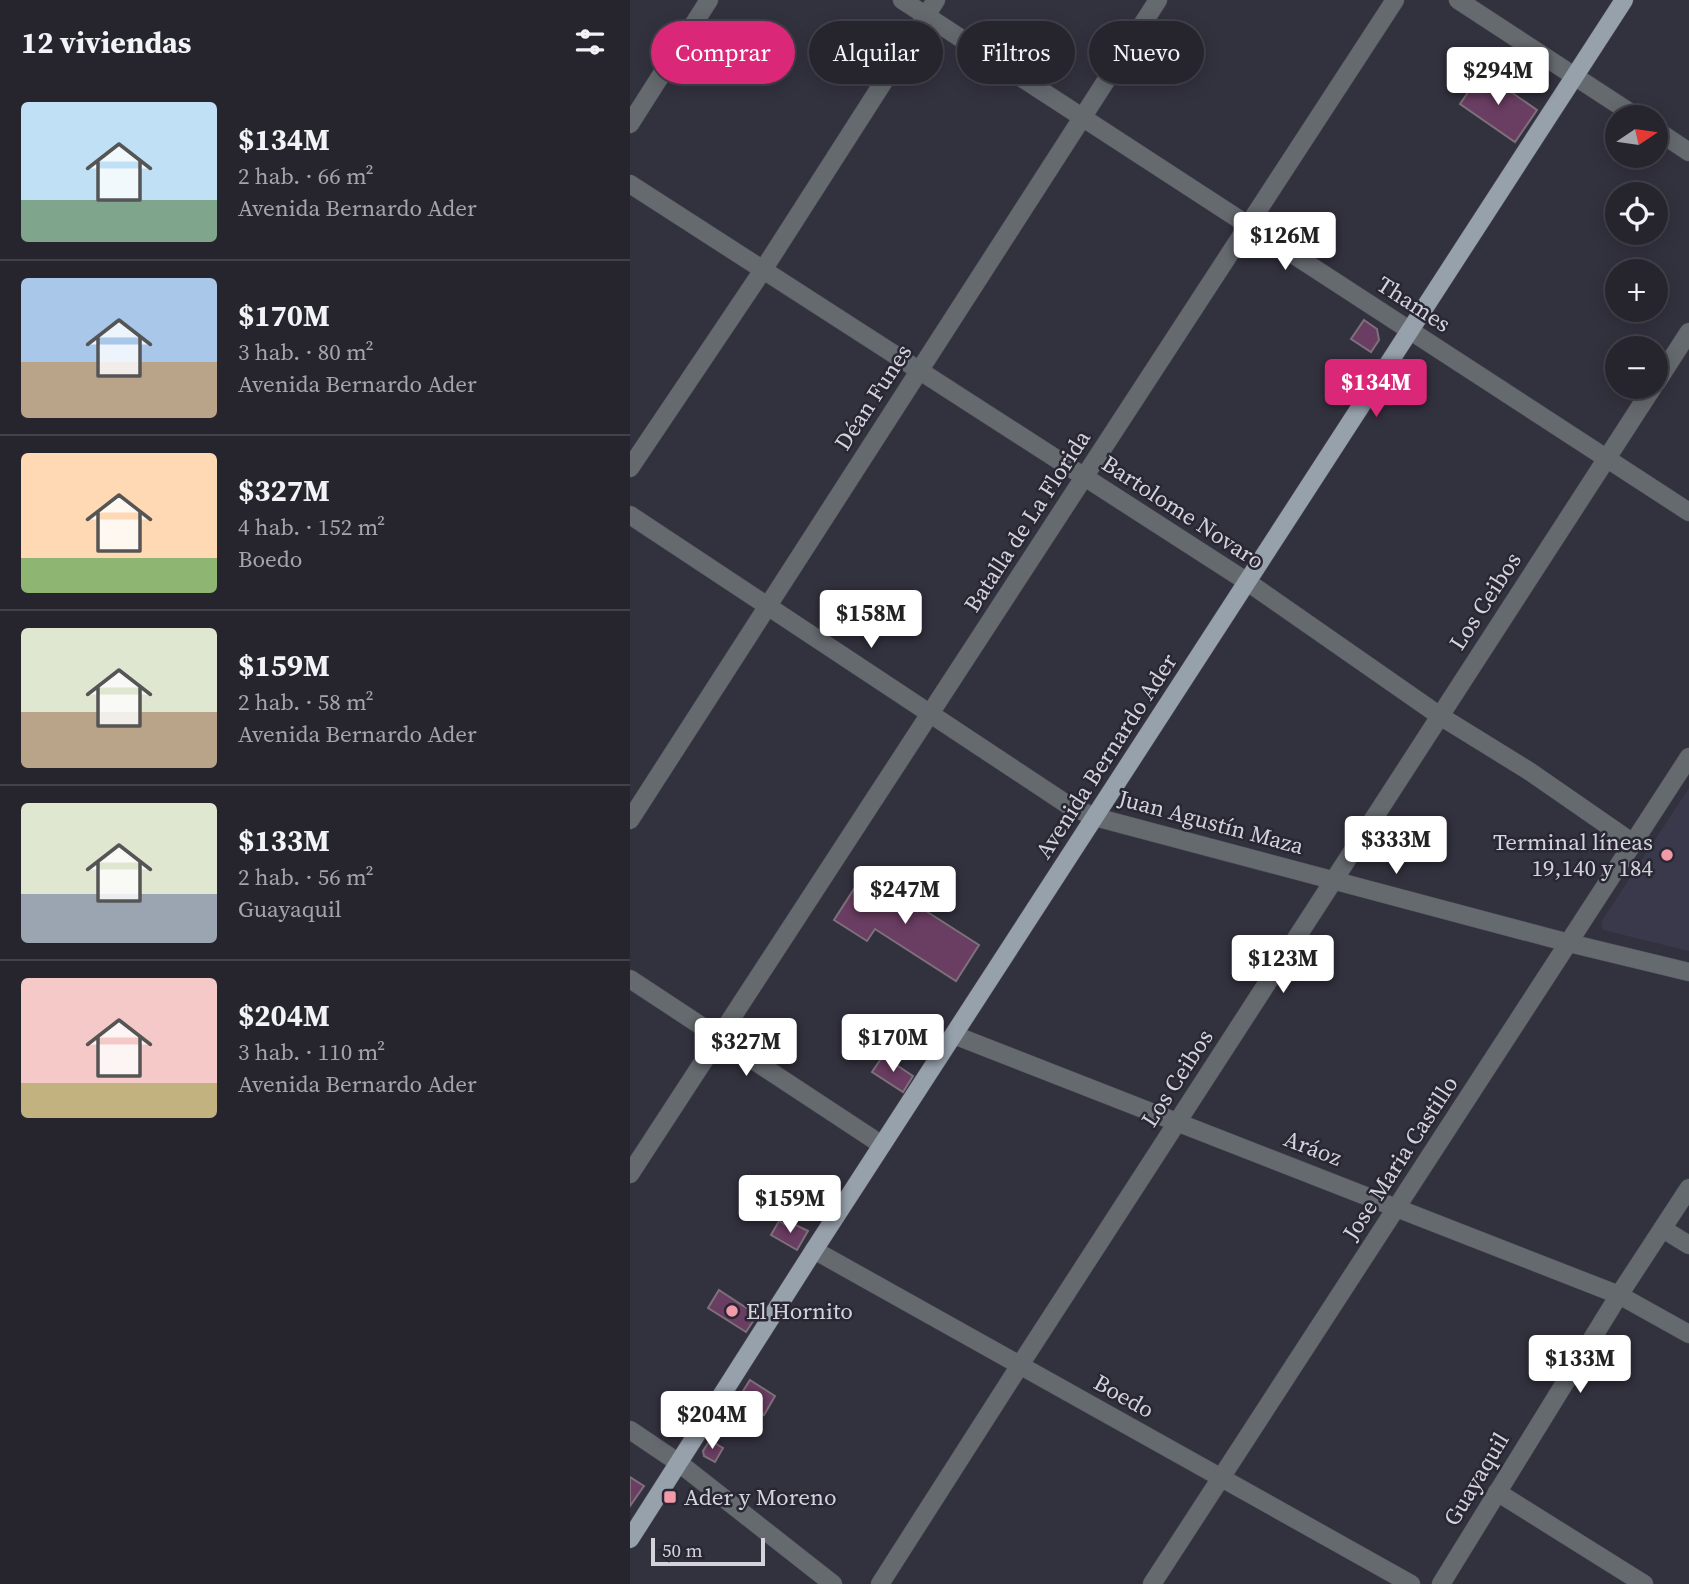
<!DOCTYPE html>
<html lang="es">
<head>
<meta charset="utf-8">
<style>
  :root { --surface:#26252e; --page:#32313a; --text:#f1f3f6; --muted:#a4a5aa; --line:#42424a; --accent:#db2777 }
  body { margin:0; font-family:"Source Serif 4",serif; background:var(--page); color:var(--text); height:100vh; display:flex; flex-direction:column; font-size:26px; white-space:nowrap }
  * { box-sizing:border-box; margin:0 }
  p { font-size:23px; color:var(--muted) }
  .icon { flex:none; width:38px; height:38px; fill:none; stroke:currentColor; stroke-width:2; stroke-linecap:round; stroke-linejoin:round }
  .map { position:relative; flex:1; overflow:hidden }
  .drawer { display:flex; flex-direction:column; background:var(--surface); width:630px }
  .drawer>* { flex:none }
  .hud { position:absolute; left:21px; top:21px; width:665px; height:63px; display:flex; gap:14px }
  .needle { width:46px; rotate:77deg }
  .controls { position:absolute; left:975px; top:105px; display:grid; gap:14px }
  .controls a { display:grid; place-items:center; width:63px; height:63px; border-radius:50%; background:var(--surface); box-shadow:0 4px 18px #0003,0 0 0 2px var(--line); font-size:35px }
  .scale { position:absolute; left:21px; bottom:18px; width:114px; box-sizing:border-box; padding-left:7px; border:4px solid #d4d3dc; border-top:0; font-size:19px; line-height:24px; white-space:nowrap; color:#d4d3dc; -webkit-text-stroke:5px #282733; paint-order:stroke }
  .price { position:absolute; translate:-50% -60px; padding:0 16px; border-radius:7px; background:#fff; color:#222; font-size:23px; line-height:46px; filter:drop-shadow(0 2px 4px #0008) }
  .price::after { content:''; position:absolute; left:50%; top:42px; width:21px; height:16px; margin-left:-10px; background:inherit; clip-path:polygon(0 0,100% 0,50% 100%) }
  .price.current { background:var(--accent); color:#fff }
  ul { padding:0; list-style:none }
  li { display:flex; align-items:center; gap:21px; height:175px; padding:0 21px }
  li+li { border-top:2px solid var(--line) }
  li span { display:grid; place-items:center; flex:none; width:196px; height:140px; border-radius:7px; color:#555 }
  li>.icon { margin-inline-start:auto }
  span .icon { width:84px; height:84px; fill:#fffc; stroke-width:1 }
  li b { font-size:30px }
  h2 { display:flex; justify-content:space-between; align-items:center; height:84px; padding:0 21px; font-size:30px }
  .tag { padding:0 24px; border-radius:32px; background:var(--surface); box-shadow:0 4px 18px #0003,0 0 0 2px var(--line); font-size:24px; line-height:63px }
  .tag.current { background:var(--accent); color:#fff }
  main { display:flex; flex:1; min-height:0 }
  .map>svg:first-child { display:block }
  .built { fill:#3a394c }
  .building { fill:#6a3d62; stroke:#7e707a; stroke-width:2 }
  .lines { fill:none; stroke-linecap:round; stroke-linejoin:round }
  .minor-casing { stroke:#4f4e5a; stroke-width:19 }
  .major-casing { stroke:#4f4e5a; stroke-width:19 }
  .minor { stroke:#656a6f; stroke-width:18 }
  .major { stroke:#97a1ac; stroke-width:18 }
  .poi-dot { fill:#f39aa8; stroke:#282733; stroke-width:2.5 }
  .labels { text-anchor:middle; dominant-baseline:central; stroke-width:5; stroke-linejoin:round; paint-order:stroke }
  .street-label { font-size:23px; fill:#d4d3dc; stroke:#282733 }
  .poi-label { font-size:23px; fill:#d4d3dc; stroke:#282733; text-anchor:start }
</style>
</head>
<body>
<main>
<section class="drawer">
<h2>12 viviendas<svg class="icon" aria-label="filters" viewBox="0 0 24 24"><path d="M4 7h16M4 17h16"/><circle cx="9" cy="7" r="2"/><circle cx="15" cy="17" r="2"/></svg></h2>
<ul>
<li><span style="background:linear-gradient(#bfe0f5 70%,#7fa58c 0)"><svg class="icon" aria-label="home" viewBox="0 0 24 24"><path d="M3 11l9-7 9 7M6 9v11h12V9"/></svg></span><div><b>$134M</b><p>2 hab. · 66 m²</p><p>Avenida Bernardo Ader</p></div></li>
<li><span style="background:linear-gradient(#a9c7e8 60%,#b9a48a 0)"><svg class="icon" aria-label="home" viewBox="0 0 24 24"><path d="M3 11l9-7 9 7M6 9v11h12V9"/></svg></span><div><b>$170M</b><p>3 hab. · 80 m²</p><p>Avenida Bernardo Ader</p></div></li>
<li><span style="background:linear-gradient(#ffd9b3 75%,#8fb573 0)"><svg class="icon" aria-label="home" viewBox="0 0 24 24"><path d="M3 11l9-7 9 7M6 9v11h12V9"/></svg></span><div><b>$327M</b><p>4 hab. · 152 m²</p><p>Boedo</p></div></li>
<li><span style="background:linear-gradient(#dfe7d0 60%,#b9a48a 0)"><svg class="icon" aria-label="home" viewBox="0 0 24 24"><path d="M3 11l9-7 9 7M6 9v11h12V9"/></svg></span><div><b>$159M</b><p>2 hab. · 58 m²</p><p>Avenida Bernardo Ader</p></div></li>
<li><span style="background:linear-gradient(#dfe7d0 65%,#9aa5b1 0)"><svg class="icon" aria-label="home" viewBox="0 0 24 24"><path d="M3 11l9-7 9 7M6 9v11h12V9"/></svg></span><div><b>$133M</b><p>2 hab. · 56 m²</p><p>Guayaquil</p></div></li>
<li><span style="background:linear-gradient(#f6c9c9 75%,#c2b280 0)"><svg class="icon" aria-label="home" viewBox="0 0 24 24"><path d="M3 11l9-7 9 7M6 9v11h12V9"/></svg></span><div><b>$204M</b><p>3 hab. · 110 m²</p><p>Avenida Bernardo Ader</p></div></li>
</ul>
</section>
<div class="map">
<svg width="1059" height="1584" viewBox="0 0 1059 1584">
  <rect width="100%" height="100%" fill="#32313e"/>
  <!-- built -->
  <polygon class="built" points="1059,788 1059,951 973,930 971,922"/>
  <!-- building -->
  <g class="building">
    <polygon points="852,72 907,110 885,142 830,104"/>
    <polygon points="734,320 747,329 749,340 741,352 721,339"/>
    <polygon points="235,872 349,945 326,981 245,929 237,941 204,920"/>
    <polygon points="253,1056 283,1076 273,1092 242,1072"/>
    <polygon points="149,1221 163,1229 166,1225 178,1231 167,1250 141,1235"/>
    <polygon points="89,1290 127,1315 116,1332 78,1308"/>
    <polygon points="120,1380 145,1396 134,1415 108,1399"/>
    <polygon points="80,1440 93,1448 85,1462 74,1456 73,1451"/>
    <polygon points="0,1477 14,1486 0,1506"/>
  </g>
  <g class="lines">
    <defs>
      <g id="minor">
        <polyline points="272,0 1059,512"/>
        <polyline points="828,0 1007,117"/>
        <polyline points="0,124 79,0"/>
        <polyline points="1026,130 1059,152"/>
        <polyline points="0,184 619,583 810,716 899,771 1003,843"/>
        <polyline points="1026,383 1059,332"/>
        <polyline points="0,468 133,270 306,0"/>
        <polyline points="0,515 438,805 465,817 939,943 1059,972"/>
        <polyline points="0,820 528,0"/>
        <polyline points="0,979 252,1145"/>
        <polyline points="324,1035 989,1295 1059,1334"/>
        <polyline points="0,1174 765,0"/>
        <polyline points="1033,1229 1059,1245"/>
        <polyline points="184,1250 781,1584"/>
        <polyline points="0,1430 49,1463 203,1584"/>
        <polyline points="867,1492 1014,1584"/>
        <polyline points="250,1584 390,1365 1023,387"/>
        <polyline points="522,1584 1059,757"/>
        <polyline points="811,1584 989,1295 1059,1188"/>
      </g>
      <polyline id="major" points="0,1539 184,1250 994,0"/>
    </defs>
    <!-- minor casing -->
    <use href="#minor" class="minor-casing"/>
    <!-- major casing -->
    <use href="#major" class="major-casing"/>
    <!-- minor -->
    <use href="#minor" class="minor"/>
    <!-- major -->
    <use href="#major" class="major"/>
  </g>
  <!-- markers -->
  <g class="poi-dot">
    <circle cx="1037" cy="855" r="7"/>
    <circle cx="102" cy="1311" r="7"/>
    <rect x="33" y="1490" width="14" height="14" rx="3.5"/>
  </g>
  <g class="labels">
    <!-- street labels -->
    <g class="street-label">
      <text transform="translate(784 304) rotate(33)">Thames</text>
      <text transform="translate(243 397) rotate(-57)">Déan Funes</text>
      <text transform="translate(553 512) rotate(33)">Bartolome Novaro</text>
      <text transform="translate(397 521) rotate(-57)">Batalla de La Florida</text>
      <text transform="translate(855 601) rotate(-57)">Los Ceibos</text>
      <text transform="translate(476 756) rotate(-57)">Avenida Bernardo Ader</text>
      <text transform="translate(581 822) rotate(15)">Juan Agustín Maza</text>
      <text transform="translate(547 1078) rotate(-57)">Los Ceibos</text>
      <text transform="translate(683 1148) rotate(21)">Aráoz</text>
      <text transform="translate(770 1158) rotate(-57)">Jose Maria Castillo</text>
      <text transform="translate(494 1396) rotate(29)">Boedo</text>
      <text transform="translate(846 1479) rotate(-59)">Guayaquil</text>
    </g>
    <!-- poi labels -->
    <g class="poi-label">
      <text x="1023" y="842" text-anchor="end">Terminal líneas<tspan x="1023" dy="26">19,140 y 184</tspan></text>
      <text x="116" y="1311">El Hornito</text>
      <text x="54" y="1497">Ader y Moreno</text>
    </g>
  </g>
</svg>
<div class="controls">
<a><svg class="needle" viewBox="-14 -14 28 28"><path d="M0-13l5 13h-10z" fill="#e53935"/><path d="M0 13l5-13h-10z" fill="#a4a5aa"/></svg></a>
<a><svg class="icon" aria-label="locate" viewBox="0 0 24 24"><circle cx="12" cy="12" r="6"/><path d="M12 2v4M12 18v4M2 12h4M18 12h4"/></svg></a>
<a>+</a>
<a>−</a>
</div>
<div class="scale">50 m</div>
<b class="price" style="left:868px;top:107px">$294M</b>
<b class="price" style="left:655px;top:272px">$126M</b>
<b class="price current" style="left:746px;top:419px">$134M</b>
<b class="price" style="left:241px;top:650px">$158M</b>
<b class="price" style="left:766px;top:876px">$333M</b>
<b class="price" style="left:275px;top:926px">$247M</b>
<b class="price" style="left:653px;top:995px">$123M</b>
<b class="price" style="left:263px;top:1074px">$170M</b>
<b class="price" style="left:116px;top:1078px">$327M</b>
<b class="price" style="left:160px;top:1235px">$159M</b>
<b class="price" style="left:950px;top:1395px">$133M</b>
<b class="price" style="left:82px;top:1451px">$204M</b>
<div class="hud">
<a class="tag current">Comprar</a>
<a class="tag">Alquilar</a>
<a class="tag">Filtros</a>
<a class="tag">Nuevo</a>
</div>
</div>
</main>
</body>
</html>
